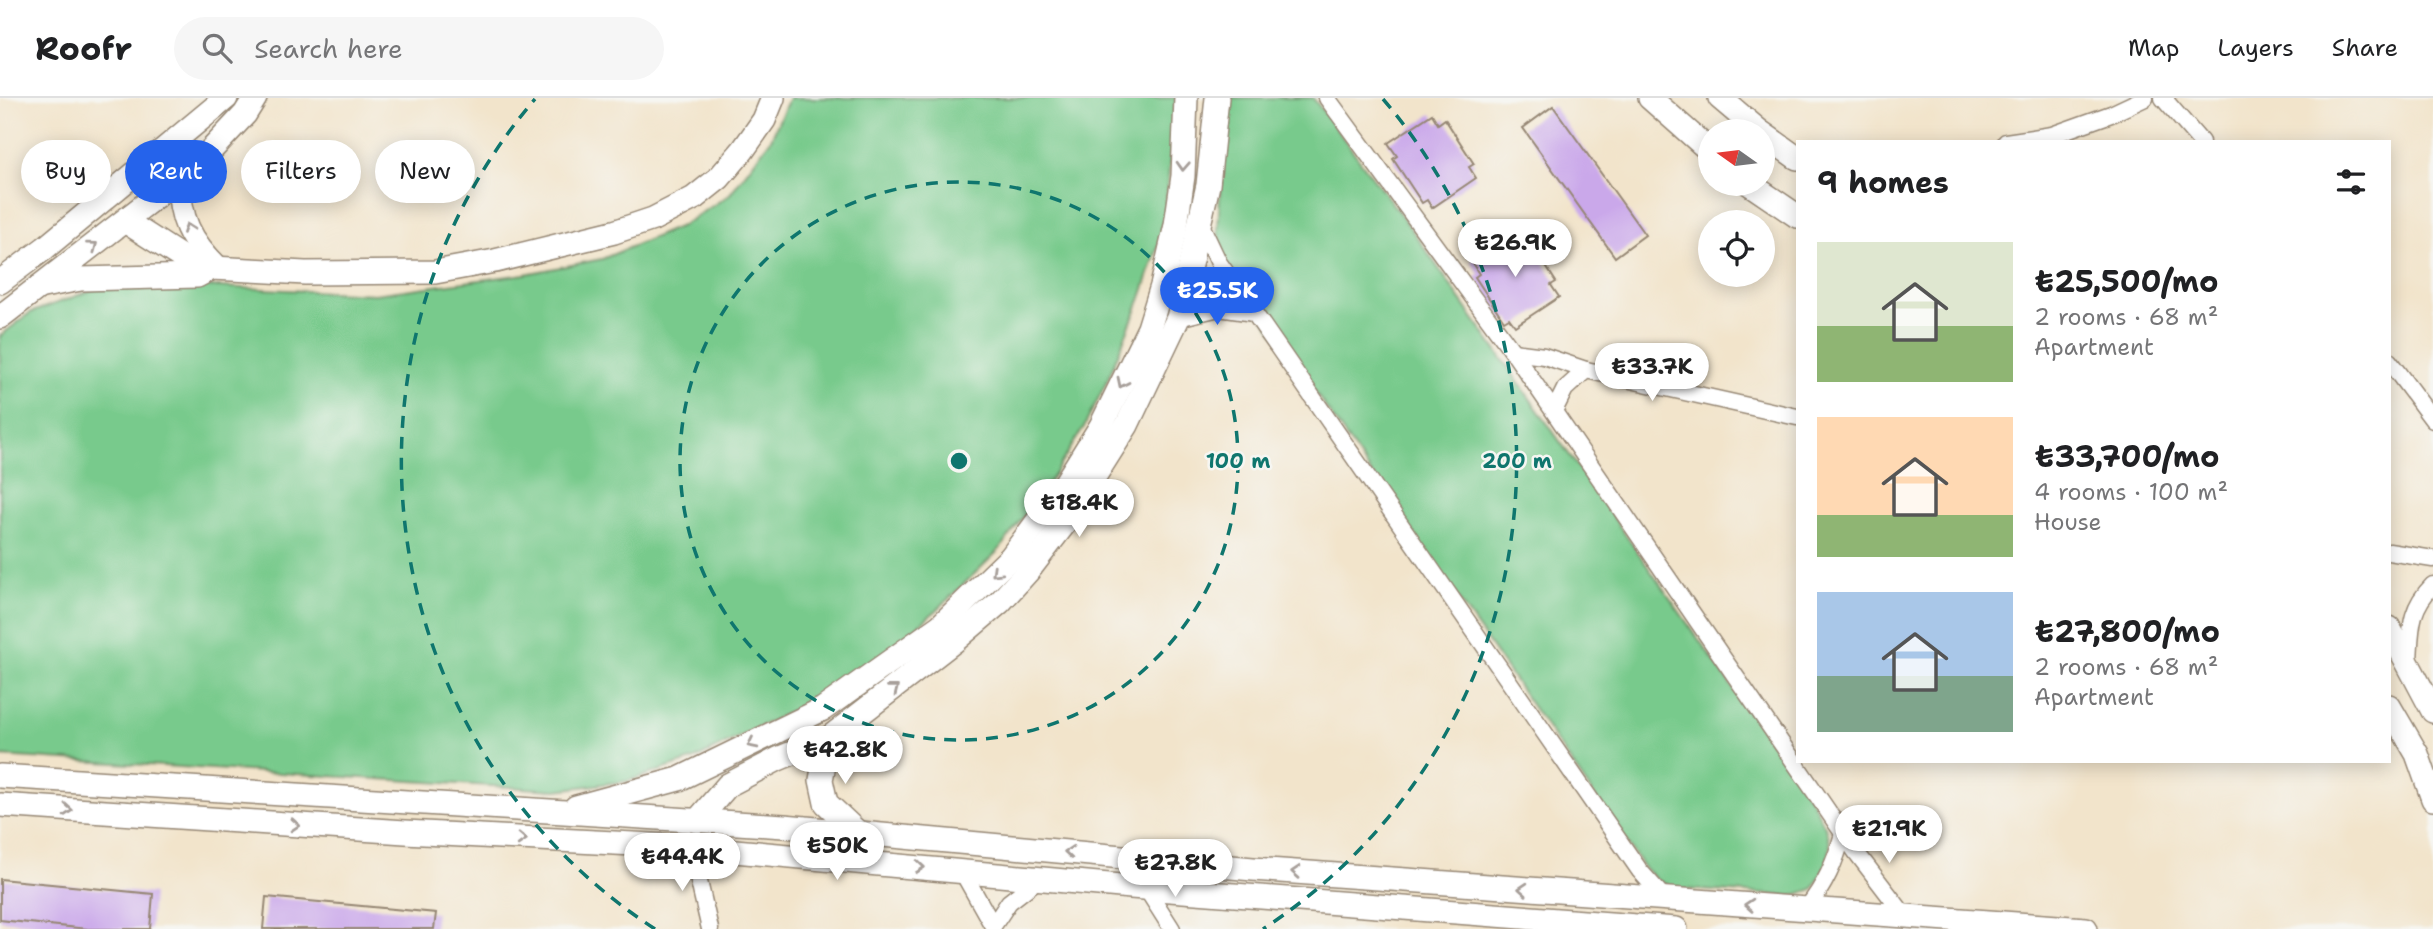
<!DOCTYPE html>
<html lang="en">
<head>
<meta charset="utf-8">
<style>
  :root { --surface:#fff; --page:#f6f6f6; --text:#202124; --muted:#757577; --line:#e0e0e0; --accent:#2563eb }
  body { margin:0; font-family:"Shantell Sans",sans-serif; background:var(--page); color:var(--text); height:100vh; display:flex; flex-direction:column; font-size:26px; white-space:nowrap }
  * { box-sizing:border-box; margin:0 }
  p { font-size:23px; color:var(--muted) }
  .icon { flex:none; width:38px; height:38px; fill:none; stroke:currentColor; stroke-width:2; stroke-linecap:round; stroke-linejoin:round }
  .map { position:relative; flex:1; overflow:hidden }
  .details { position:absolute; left:1796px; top:42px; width:595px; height:623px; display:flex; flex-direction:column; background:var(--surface); border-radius:0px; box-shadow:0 4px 18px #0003 }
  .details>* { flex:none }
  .hud { position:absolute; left:21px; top:42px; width:665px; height:63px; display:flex; gap:14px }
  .needle { width:46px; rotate:284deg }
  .fabs { position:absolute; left:1698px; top:21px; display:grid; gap:14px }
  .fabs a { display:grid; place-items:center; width:77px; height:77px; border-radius:50%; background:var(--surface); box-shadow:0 4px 18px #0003; font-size:35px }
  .price { position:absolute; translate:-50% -60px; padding:0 16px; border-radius:24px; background:#fff; color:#222; font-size:23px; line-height:46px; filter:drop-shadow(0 2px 4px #0008) }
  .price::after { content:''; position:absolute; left:50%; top:42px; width:21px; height:16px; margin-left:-10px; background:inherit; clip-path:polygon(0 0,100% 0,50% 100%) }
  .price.current { background:var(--accent); color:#fff }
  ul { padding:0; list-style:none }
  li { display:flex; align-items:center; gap:21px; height:175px; padding:0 21px }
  li span { display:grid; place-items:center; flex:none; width:196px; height:140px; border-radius:0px; color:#555 }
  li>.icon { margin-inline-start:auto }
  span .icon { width:84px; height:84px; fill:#fffc; stroke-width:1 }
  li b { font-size:30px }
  h2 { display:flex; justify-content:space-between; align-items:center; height:84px; padding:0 21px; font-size:30px }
  .pill { padding:0 24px; border-radius:32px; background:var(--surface); box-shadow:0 4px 18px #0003; font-size:24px; line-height:63px }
  .pill.current { background:var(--accent); color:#fff }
  header { display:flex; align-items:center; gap:42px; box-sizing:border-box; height:98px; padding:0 35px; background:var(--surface); border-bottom:2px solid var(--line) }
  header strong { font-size:33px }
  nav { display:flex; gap:38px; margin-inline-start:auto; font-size:24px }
  .search { width:490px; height:63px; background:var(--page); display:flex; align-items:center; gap:18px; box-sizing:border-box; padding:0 24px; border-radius:38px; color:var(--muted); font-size:26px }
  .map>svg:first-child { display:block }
  .green { fill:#78ca8c; stroke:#5a7a55; stroke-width:2 }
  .building { fill:#caa8ea }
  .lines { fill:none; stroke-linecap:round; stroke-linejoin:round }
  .street-casing { stroke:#968774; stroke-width:19 }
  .secondary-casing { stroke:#968774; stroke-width:26 }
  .street { stroke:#fff; stroke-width:16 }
  .secondary { stroke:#fff; stroke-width:23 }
  .oneway { stroke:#a79f9a }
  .ring { fill:none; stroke:#0f766e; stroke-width:3.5; stroke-dasharray:12 9 }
  .centre { fill:#0f766e; stroke:#f6f6f2; stroke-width:3.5 }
  .ring-label { font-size:21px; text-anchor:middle; font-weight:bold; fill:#0f766e; stroke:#f6f6f2; stroke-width:5; stroke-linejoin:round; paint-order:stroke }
</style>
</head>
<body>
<header>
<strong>Roofr</strong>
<div class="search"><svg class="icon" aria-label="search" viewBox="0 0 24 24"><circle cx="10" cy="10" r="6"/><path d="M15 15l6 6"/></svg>Search here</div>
<nav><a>Map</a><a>Layers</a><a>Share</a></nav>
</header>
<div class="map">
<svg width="2433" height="831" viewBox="0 0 2433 831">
  <rect width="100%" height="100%" fill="#f6f6f2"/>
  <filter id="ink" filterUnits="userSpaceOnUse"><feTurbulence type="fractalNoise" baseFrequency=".0143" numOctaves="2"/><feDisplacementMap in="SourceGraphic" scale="14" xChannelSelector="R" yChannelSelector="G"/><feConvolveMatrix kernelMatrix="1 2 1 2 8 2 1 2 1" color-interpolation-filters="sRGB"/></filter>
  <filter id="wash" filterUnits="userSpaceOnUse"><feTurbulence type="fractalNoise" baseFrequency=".00686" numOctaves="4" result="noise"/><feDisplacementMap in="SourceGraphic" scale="28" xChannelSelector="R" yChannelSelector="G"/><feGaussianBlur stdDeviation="1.57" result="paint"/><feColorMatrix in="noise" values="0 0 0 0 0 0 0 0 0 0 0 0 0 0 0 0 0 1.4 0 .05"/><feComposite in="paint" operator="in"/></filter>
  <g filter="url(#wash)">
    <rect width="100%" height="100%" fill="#f2e4cb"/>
    <!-- green -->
    <g class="green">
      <polygon points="789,0 1176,0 1163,134 1141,200 1107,283 1084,329 1053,378 999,452 937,512 881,558 811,603 695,661 628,683 556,692 0,658 0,238 30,215 98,190 174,187 375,196 525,176 602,161 681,128 729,97 771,41"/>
      <path d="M1225,0H1313L1404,121L1810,700C1833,743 1839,747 1813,791L1792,798L1683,791L1662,785L1644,770L1223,161L1218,133Z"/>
    </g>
    <g id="blocks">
      <!-- building -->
      <g class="building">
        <polygon points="1553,8 1645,137 1615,159 1523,30"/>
        <polygon points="1432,16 1438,26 1445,21 1474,66 1469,69 1476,80 1432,110 1427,102 1422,105 1393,61 1397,58 1388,45"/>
        <polygon points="1514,135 1520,144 1527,139 1556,184 1551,187 1559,199 1515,228 1509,220 1504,223 1475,179 1479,176 1471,163"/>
        <polygon points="0,781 153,796 150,831 88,831 0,822"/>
        <polygon points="266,799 436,815 434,831 263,831"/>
      </g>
    </g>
  </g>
  <g filter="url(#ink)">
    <use href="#blocks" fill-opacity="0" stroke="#968774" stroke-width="2"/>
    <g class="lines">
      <defs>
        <g id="street">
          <polyline points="1327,0 1513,254 1856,754 1905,818"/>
          <polyline points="2163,0 2201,44"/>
          <polyline points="2006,44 2052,37 2111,16 2145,0"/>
          <polyline points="1201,127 1219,165 1237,190 1640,773 1665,801"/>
          <polyline points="1178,220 1219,210 1254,215"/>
          <polyline points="1513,254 1544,258 1586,272 1797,319"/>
          <polyline points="2389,263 2433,322"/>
          <polyline points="1554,313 1565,291 1586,272"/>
          <polyline points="2389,454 2433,461"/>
          <path d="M2409,563C2411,531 2409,511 2433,487"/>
          <polyline points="691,749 710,831"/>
          <polyline points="962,773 993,828 1009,804 1040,780"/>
          <polyline points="1146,790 1172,831"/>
          <path d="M1806,811C1825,787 1835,765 1843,736"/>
        </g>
        <g id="secondary">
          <polyline points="1650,0 1710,53"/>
          <polyline points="1720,0 1759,33"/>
          <polyline points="1762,35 1797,60"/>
          <path d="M179,80C179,120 189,142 218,170"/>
          <polyline points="1750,86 1797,118"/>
          <polyline points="125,123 192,166 213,170 305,175 435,174 495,163 614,134 653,121 694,100 719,80 743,52 764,22 773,0"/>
          <polyline points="0,184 45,150 226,0"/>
          <polyline points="43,188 81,181 197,178 210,171"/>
          <polyline points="0,219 200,64 245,16 255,0"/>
          <polyline points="2389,530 2433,613"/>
          <polyline points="2389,608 2417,656 2433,701"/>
          <polyline points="829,640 821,682 826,705 858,735"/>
          <polyline points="0,678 784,728 1253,771 2086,831"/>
          <polyline points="0,707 405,734 691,749 1131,789 1676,831"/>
          <polyline points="576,709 679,681 823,611 940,528 1011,459 1061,392 1101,328 1149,230 1162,188 1176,127 1183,78 1186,0"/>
          <polyline points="697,723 728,687 778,661 829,640 953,544 1000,504 1028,473 1065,425 1127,327 1178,220 1208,87 1217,0"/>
        </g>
      </defs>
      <!-- street casing -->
      <use href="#street" class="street-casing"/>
      <!-- secondary casing -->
      <use href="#secondary" class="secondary-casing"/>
      <!-- street -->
      <use href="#street" class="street"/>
      <!-- secondary -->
      <use href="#secondary" class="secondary"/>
    </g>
    <!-- one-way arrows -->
    <defs><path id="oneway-chevron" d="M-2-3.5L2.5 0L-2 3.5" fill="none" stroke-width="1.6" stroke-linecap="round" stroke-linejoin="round" transform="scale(1.75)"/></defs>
    <g class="oneway">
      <use href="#oneway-chevron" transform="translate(1183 68) rotate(93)"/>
      <use href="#oneway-chevron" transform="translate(188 130) rotate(-110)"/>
      <use href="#oneway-chevron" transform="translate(93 148) rotate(-37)"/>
      <use href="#oneway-chevron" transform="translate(1122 285) rotate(116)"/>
      <use href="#oneway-chevron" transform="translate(996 474) rotate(136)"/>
      <use href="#oneway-chevron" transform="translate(894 591) rotate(-38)"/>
      <use href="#oneway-chevron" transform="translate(752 646) rotate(154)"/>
      <use href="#oneway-chevron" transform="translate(68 712) rotate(4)"/>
      <use href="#oneway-chevron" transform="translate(295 727) rotate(4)"/>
      <use href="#oneway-chevron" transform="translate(522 741) rotate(3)"/>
      <use href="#oneway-chevron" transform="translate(1069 754) rotate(-175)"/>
      <use href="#oneway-chevron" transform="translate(920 769) rotate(5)"/>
      <use href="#oneway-chevron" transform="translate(1296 774) rotate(-176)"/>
      <use href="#oneway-chevron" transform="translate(1523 791) rotate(-176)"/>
      <use href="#oneway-chevron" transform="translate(1749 807) rotate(-176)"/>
    </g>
  </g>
  <!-- distance rings -->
  <g class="ring">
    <circle cx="959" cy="363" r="279"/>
    <path d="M655 831A558 558 0 0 1 535 1M1383 1A558 558 0 0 1 1263 831"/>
  </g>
  <circle cx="959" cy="363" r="10" class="centre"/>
  <g class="ring-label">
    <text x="1238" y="370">100 m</text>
    <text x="1517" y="370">200 m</text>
  </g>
</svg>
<div class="fabs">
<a><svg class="needle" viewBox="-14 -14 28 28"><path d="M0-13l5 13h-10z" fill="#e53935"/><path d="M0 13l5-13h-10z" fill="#757577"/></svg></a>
<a><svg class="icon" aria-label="locate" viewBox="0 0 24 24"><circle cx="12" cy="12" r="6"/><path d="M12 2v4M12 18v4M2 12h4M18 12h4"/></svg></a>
</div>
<b class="price" style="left:1515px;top:181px">₺26.9K</b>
<b class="price current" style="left:1217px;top:229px">₺25.5K</b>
<b class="price" style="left:1652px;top:305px">₺33.7K</b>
<b class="price" style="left:1079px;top:441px">₺18.4K</b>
<b class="price" style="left:845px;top:688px">₺42.8K</b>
<b class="price" style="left:1889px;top:767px">₺21.9K</b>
<b class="price" style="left:837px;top:784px">₺50K</b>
<b class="price" style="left:682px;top:795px">₺44.4K</b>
<b class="price" style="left:1175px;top:801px">₺27.8K</b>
<div class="hud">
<a class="pill">Buy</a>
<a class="pill current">Rent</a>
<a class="pill">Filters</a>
<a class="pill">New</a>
</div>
<section class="details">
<h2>9 homes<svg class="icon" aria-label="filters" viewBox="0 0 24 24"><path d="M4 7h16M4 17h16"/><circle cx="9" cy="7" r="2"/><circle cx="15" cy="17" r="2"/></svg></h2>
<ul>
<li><span style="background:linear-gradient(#dfe7d0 60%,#8fb573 0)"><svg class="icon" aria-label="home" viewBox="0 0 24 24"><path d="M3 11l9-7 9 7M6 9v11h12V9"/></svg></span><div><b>₺25,500/mo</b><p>2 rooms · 68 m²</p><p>Apartment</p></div></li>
<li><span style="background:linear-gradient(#ffd9b3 70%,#8fb573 0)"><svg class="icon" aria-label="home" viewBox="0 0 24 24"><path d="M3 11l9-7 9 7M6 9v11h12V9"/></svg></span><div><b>₺33,700/mo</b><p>4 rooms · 100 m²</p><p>House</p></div></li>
<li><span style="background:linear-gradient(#a9c7e8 60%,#7fa58c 0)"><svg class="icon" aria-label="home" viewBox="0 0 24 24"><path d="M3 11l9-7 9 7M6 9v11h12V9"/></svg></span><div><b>₺27,800/mo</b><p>2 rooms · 68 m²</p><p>Apartment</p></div></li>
</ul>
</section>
</div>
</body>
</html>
